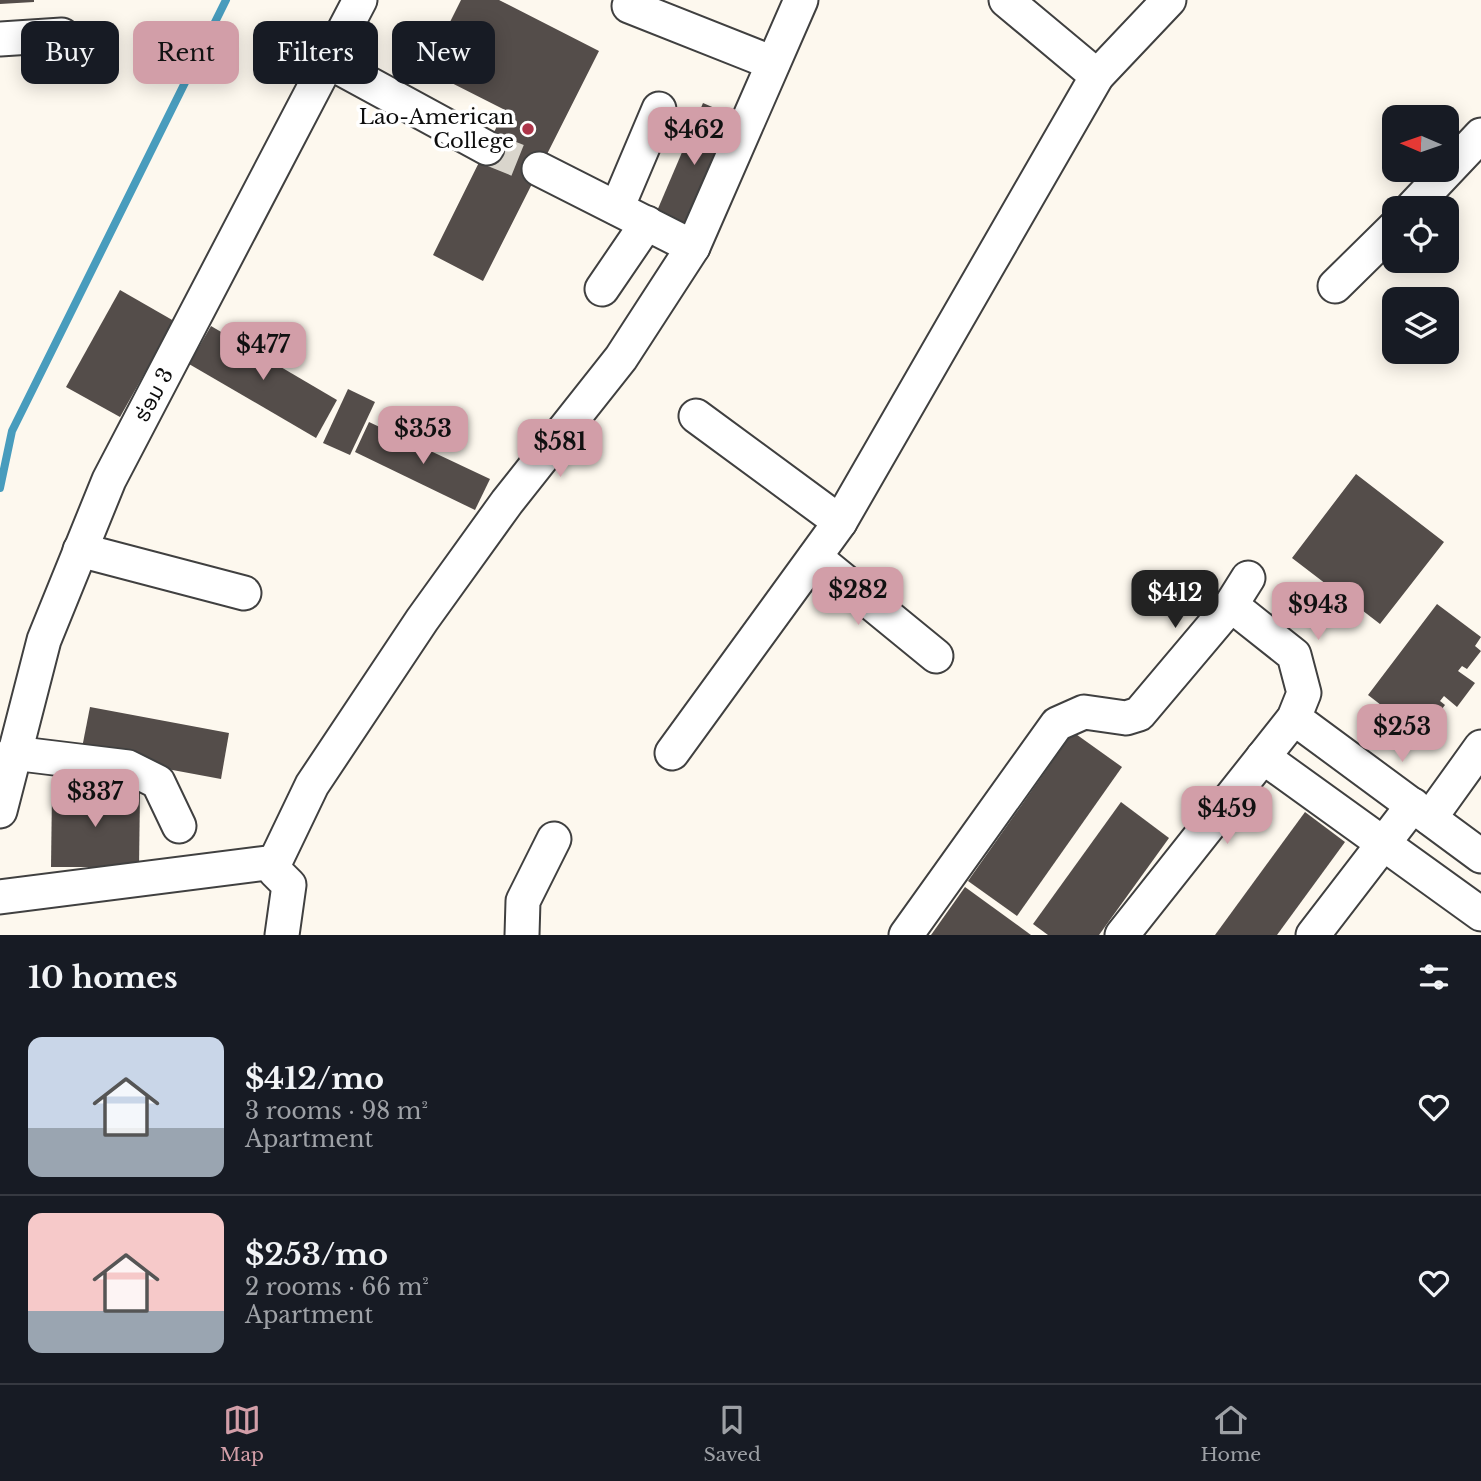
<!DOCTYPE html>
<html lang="en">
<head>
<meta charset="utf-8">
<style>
  :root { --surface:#171b24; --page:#242831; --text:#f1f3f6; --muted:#9ea1a6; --line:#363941; --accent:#d29ea8 }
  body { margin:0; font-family:"Libre Baskerville","Noto Sans Lao",serif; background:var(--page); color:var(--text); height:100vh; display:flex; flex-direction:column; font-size:26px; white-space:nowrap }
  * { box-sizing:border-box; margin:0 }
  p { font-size:23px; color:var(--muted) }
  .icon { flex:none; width:38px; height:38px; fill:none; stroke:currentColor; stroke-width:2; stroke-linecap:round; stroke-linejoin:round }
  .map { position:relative; height:935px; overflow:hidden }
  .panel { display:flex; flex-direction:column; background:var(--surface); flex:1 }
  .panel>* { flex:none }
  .banner { position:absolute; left:21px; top:21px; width:700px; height:63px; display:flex; gap:14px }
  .needle { width:46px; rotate:272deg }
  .buttons { position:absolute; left:1382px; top:105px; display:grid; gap:14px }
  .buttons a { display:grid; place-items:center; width:77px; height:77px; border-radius:14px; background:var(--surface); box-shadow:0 4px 18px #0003; font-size:35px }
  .price { position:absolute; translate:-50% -60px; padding:0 16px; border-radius:14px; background:var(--accent); color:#111; font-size:23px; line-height:46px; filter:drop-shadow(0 2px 4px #0008) }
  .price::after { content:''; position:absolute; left:50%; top:42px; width:21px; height:16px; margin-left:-10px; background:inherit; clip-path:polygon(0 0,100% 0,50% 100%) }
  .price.current { background:#222; color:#fff }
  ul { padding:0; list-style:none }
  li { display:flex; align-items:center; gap:21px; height:175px; padding:0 28px }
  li+li { border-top:2px solid var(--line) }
  li span { display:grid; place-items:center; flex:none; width:196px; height:140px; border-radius:14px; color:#555 }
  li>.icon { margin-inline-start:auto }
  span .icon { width:84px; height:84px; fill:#fffc; stroke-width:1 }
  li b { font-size:30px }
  h2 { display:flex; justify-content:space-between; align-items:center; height:84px; padding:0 28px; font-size:30px }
  .pill { padding:0 24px; border-radius:14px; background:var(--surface); box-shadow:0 4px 18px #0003; font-size:24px; line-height:63px }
  .pill.current { background:var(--accent); color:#111 }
  .menu { display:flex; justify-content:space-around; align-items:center; height:98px; border-top:2px solid var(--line); background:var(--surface); font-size:19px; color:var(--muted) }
  .menu a { display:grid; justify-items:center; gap:4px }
  .menu .current { color:var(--accent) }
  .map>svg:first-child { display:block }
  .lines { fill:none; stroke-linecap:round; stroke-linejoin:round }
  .stream { stroke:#489cbd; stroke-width:8 }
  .building { fill:#544d4a }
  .minor-tunnel { stroke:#d9d5cc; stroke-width:33; stroke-dasharray:33 17; stroke-linecap:butt }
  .minor-casing { stroke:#404040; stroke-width:37 }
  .minor { stroke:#fff; stroke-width:33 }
  .poi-dot { fill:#ad3549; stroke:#fff; stroke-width:2.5 }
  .labels { text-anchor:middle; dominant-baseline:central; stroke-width:7; stroke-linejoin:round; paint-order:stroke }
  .poi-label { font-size:21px; fill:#0d0d0d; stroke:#fff; text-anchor:end }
  .street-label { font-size:21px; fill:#0d0d0d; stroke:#fff }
</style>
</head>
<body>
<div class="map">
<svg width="1481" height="935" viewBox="0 0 1481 935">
  <rect width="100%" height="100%" fill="#fdf8ee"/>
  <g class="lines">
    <!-- stream -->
    <polyline class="stream" points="0,488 12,431 226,0"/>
  </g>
  <!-- building -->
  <g class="building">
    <polygon points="0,0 34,0 34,2 0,4"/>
    <polygon points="461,0 499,0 599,51 483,281 433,255 505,110 426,70"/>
    <polygon points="703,103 733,116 684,231 654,218"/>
    <polygon points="120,290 174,321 120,417 66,387"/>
    <polygon points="211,326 337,400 316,438 189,364"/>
    <polygon points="348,389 375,402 350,455 323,443"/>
    <polygon points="369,422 490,479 475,510 355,452"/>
    <polygon points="1356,474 1444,542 1380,624 1345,597 1335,610 1317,596 1326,584 1292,558"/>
    <polygon points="1437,604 1481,637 1475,646 1481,651 1467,669 1462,666 1458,671 1475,683 1457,707 1444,696 1440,701 1445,705 1428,727 1423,723 1416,732 1368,695"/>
    <polygon points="90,707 229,733 221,779 81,753"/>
    <polygon points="1073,732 1122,767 1017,916 968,881"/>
    <polygon points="52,791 140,792 139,867 51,867"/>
    <polygon points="1121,802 1169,838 1099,935 1048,935 1033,924"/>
    <polygon points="1305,812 1345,842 1277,935 1215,935"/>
    <polygon points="965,887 1031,935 931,935"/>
  </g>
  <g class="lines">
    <!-- minor-tunnel -->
    <polyline class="minor-tunnel" points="487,148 539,169"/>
    <defs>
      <g id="minor">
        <polyline points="1006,0 1097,76"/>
        <polyline points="629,6 773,63"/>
        <polyline points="0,39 62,35"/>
        <polyline points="329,62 487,148"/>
        <polyline points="539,169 693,247"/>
        <polyline points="617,208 659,109"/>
        <polyline points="1412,208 1481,135"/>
        <polyline points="1335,286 1395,227"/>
        <polyline points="602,289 647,223"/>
        <polyline points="696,416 840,522"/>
        <polyline points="80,550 244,593"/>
        <polyline points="815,557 936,656"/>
        <polyline points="1294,718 1481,856"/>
        <polyline points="13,753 128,767 158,782 179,826"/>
        <polyline points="672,753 840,522 1097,76 1169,0"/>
        <polyline points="1263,757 1481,914"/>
        <polyline points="0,811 44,640 109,480 360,0"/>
        <polyline points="1430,818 1481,747"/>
        <polyline points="0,897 275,862"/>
        <polyline points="282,935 289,885 275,871 275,862 312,785 422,620 507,502 621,358 693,247 801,0"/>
        <polyline points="522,935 523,901 554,839"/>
        <polyline points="906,935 1057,724 1084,712 1126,718 1139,714 1231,605 1248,578"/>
        <polyline points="1122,935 1294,718 1304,693 1294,655 1231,605"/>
        <polyline points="1313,935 1413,805"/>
      </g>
    </defs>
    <!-- minor casing -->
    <use href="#minor" class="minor-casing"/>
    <!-- minor -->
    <use href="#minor" class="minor"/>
  </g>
  <!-- markers -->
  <circle class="poi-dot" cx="528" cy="129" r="7"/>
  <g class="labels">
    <!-- poi labels -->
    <g class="poi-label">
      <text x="514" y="117">Lao-American<tspan x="514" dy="24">College</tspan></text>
    </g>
    <!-- street labels -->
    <g class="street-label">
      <text transform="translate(154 395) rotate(-62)">ຮ່ອມ 3</text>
    </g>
  </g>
</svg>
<div class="buttons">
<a><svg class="needle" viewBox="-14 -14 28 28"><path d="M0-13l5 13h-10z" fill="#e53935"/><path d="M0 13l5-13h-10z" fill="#9ea1a6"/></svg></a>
<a><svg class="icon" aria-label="locate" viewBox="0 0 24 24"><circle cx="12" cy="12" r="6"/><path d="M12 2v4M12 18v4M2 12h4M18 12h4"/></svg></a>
<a><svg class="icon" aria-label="layers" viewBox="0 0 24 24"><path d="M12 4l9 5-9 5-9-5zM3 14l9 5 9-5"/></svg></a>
</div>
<b class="price" style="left:694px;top:167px">$462</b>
<b class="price" style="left:263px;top:382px">$477</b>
<b class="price" style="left:423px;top:466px">$353</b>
<b class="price" style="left:560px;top:479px">$581</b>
<b class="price" style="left:858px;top:627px">$282</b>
<b class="price current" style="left:1175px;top:630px">$412</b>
<b class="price" style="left:1318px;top:642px">$943</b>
<b class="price" style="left:1402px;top:764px">$253</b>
<b class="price" style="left:95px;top:829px">$337</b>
<b class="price" style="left:1227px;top:846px">$459</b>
<div class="banner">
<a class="pill">Buy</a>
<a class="pill current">Rent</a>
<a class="pill">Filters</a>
<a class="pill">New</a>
</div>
</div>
<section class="panel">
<h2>10 homes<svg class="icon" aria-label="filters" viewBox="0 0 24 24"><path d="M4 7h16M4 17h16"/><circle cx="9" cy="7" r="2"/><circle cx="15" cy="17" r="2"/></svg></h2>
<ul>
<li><span style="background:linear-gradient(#c9d6e8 65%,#9aa5b1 0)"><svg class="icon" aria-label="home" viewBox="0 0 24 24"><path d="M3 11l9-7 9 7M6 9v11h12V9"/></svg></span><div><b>$412/mo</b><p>3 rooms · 98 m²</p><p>Apartment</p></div><svg class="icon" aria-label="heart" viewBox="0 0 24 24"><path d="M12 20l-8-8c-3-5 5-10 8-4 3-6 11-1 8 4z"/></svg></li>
<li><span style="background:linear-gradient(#f6c9c9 70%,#9aa5b1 0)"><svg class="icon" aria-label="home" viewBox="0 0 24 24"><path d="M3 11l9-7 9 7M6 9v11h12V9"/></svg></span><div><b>$253/mo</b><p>2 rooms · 66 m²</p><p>Apartment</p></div><svg class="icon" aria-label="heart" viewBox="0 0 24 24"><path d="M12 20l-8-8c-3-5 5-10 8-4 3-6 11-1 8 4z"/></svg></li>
</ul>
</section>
<nav class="menu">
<a class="current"><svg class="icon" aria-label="map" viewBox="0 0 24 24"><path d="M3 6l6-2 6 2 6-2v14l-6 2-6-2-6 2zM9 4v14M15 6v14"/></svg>Map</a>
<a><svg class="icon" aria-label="saved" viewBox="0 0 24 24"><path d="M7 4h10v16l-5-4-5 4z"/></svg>Saved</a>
<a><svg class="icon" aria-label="home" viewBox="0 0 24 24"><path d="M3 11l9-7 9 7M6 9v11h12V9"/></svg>Home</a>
</nav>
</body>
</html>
